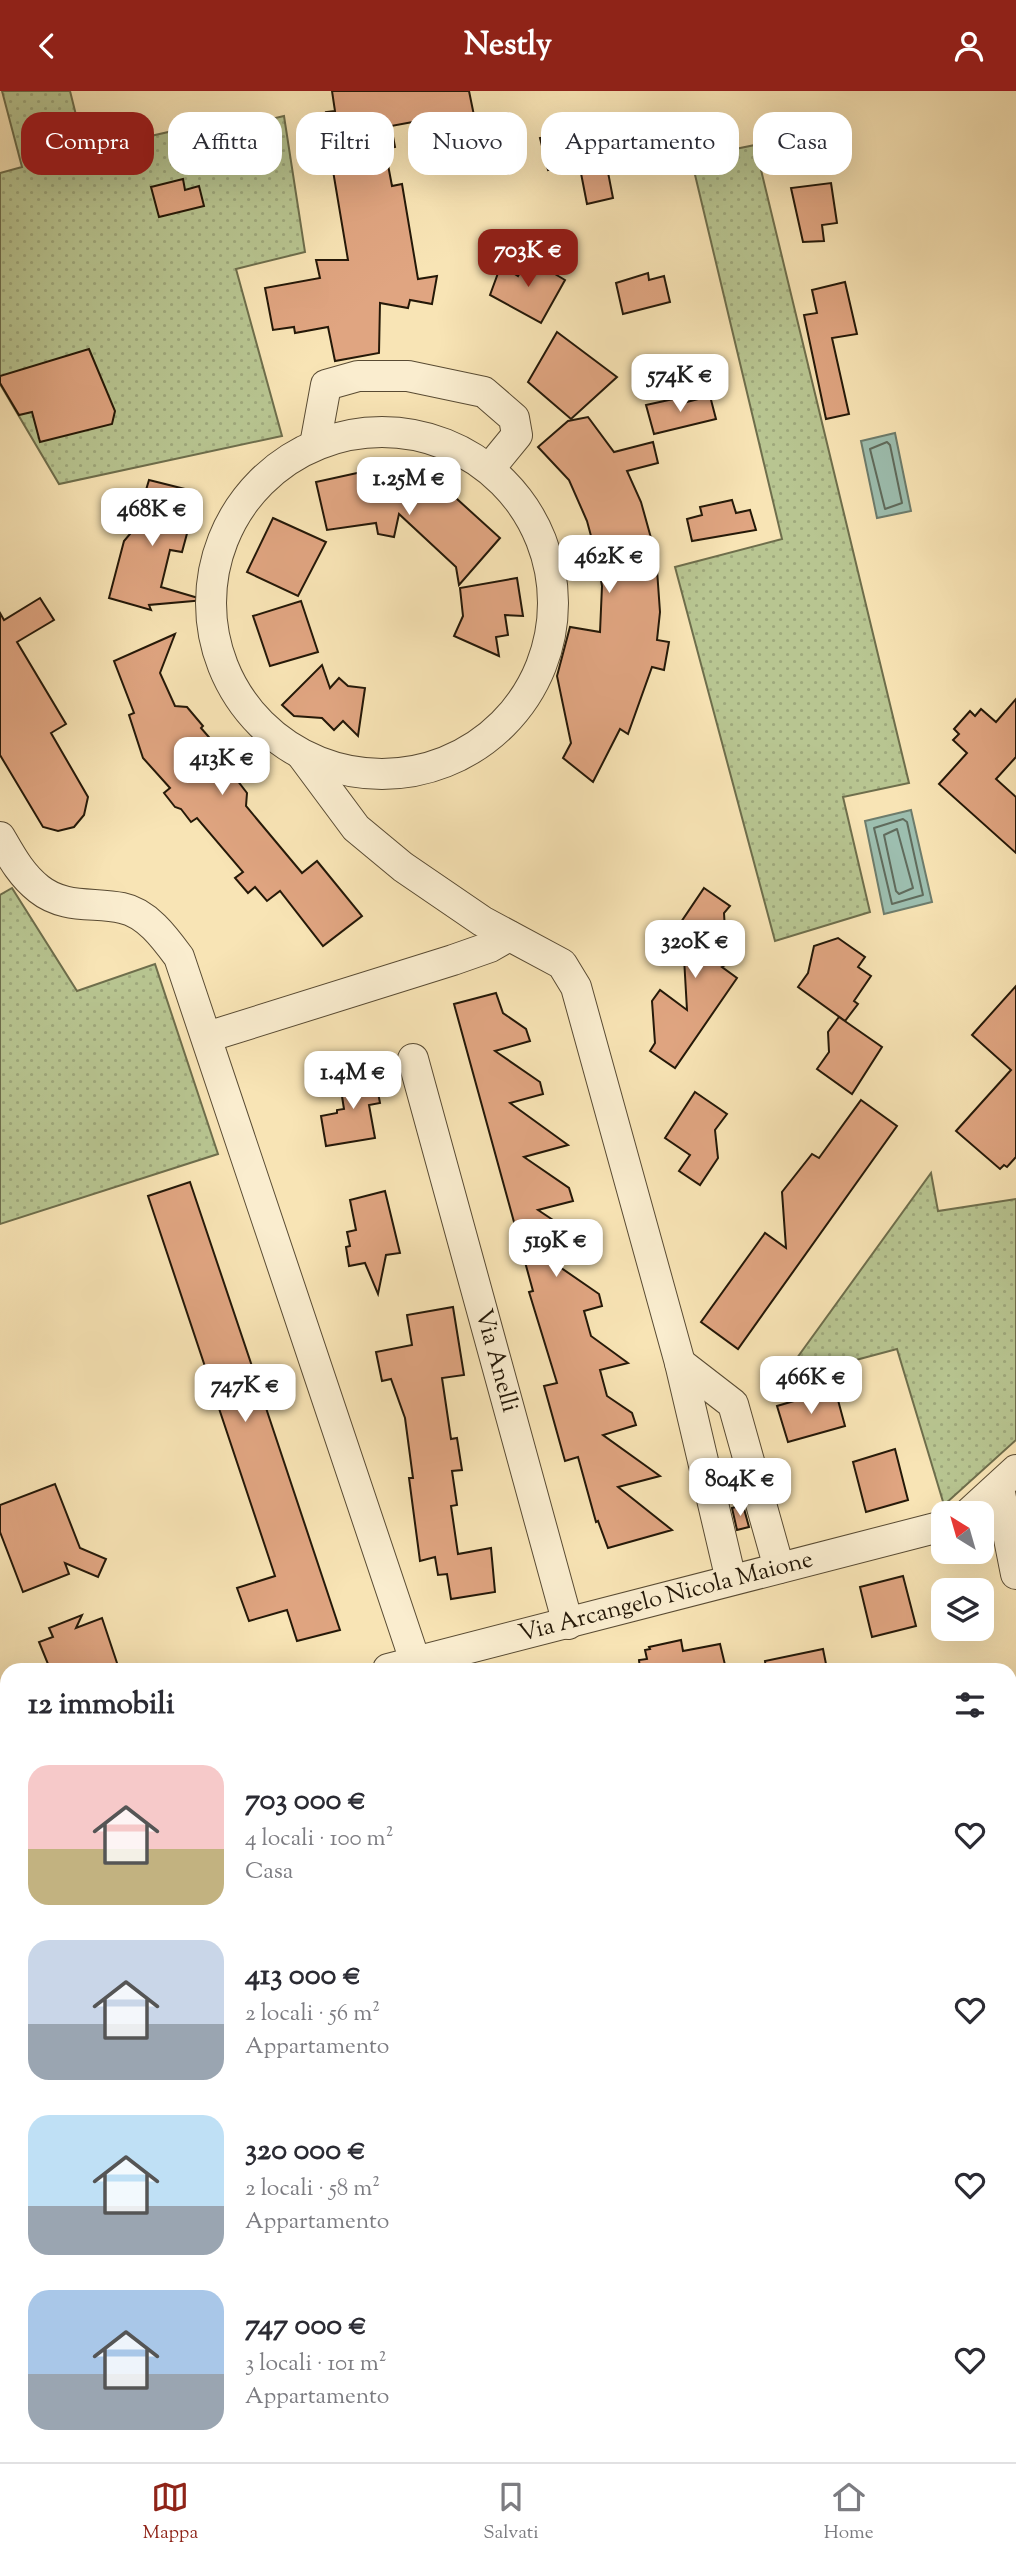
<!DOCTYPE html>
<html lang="it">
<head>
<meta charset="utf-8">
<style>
  :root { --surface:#fff; --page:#f7f7f7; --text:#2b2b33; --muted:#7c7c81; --line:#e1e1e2; --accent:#8f2418 }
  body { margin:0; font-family:"Sorts Mill Goudy",serif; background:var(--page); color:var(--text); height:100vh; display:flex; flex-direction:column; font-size:26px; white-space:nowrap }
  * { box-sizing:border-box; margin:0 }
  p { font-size:23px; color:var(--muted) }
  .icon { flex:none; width:38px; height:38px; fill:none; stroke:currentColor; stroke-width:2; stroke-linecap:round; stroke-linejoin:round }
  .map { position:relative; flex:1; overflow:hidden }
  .side { position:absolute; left:0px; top:1572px; width:1017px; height:800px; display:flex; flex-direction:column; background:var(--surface); border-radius:21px 21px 0 0; box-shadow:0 7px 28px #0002 }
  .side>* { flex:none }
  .hud { position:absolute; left:21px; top:21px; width:975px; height:63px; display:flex; gap:14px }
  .needle { width:46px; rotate:323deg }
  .tools { position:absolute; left:931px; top:1410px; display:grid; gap:14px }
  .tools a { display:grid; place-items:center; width:63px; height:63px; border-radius:14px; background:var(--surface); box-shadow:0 7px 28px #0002; font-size:35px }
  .price { position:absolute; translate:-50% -60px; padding:0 16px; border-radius:14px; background:#fff; color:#222; font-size:23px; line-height:46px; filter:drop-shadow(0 2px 4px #0008) }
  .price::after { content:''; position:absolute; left:50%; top:42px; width:21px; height:16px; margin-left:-10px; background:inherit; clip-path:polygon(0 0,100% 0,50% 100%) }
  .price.selected { background:var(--accent); color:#fff }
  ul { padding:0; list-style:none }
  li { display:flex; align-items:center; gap:21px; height:175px; padding:0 28px }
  li span { display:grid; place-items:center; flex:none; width:196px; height:140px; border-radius:21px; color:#555 }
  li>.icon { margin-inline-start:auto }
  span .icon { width:84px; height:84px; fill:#fffc; stroke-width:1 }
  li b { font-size:30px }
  h2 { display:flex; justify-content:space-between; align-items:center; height:84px; padding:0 28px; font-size:30px }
  .pill { padding:0 24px; border-radius:21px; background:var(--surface); box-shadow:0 7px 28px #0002; font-size:24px; line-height:63px }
  .pill.selected { background:var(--accent); color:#fff }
  header { display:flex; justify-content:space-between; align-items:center; height:91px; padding:0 28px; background:var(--accent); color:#fff; font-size:32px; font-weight:700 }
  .tab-bar { display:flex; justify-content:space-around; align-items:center; height:98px; border-top:2px solid var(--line); background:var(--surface); font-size:19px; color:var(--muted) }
  .tab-bar a { display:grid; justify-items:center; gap:4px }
  .tab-bar .selected { color:var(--accent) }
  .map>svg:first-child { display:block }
  .grass { fill:url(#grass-dots); stroke:#6e6e4c; stroke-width:2 }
  .water { fill:#9dbeaf; stroke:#6d7c6c; stroke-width:2 }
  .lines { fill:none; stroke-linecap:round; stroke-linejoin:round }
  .shore { stroke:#606b5c; stroke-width:2 }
  .building { fill:#e0a581; stroke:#241808; stroke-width:2 }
  .street-casing { stroke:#594b33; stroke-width:32 }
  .highway-casing { stroke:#241808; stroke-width:41 }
  .street { stroke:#faedcf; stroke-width:30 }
  .highway { stroke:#f8e4b5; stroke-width:38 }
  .labels { text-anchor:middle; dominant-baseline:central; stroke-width:7; stroke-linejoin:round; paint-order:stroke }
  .street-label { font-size:24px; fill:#241808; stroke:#faedcf }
</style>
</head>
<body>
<header><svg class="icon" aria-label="back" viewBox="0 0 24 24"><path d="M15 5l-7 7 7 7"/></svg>Nestly<svg class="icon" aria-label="person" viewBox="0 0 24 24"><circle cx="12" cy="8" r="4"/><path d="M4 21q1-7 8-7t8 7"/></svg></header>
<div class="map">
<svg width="1016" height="2371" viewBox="0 0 1016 2371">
  <defs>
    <pattern id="grass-dots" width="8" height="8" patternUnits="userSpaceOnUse" patternTransform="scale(1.75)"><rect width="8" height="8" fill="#b8c591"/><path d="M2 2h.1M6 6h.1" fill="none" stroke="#9ea87c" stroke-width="1.8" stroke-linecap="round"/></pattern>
  </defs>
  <rect width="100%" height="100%" fill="#f8e4b5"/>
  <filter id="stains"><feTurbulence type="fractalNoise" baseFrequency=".00286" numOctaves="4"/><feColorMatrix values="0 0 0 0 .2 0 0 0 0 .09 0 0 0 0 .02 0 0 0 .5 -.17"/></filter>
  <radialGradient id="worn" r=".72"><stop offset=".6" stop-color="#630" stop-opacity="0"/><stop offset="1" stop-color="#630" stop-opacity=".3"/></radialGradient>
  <!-- grass -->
  <g class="grass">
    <polygon points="2,0 70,0 85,60 199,34 202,44 284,25 305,161 236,178 282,345 59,393 0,293 0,82 22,76"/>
    <polygon points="755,54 909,692 843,706 870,821 775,850 675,476 782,448 691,67"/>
    <polygon points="12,797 77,900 155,873 218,1063 0,1133 0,804"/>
    <polygon points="931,1082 938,1120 1016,1108 1016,1349 944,1414 897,1258 781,1289"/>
    <polygon points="7,2085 7,2249 0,2236 0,2088"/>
    <polygon points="65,2364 289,2364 285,2371 69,2371"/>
  </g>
  <!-- water -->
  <g class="water">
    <polygon points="895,342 911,420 877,427 861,350"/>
    <polygon points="911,719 932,811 884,823 865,730"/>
  </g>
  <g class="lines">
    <!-- shore -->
    <g class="shore">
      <polygon points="887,351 890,354 902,412 885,418 870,358"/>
      <polygon points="903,728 907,731 923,804 892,813 874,737"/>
      <polygon points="897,738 913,797 899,803 896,800 884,744"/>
    </g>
  </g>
  <!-- building -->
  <g class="building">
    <polygon points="332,0 469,0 478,44 432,51 429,28 391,35 395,56 385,58 392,95 402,93 418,188 437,185 432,213 410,209 408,217 380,212 379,262 335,270 328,236 295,242 294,236 273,239 265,197 320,187 316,169 348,169 329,56 321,58 318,40 329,37 326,21 335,20"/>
    <polygon points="604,32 611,64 605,66 613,107 587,113 579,72 548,79 540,47 557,44 556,41"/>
    <polygon points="183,88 185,99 199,95 204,115 159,126 151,96"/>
    <polygon points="831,92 837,132 822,134 824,150 803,151 791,97"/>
    <polygon points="528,167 565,189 541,232 490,204 501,174 518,185"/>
    <polygon points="648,182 649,189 664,185 670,211 623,223 616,192"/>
    <polygon points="845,191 857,243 832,247 849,323 826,328 804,224 817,222 812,199"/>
    <polygon points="557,241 617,286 571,328 528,291"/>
    <polygon points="89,258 115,320 112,333 40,351 32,321 19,324 0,292 0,285"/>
    <polygon points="710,305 716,328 654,343 646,314 678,307 679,313"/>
    <polygon points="588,326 614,361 653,351 658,372 627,380 641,411 656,465 660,521 657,549 669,551 664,579 652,576 628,643 620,638 593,691 563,667 571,652 557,585 570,536 600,541 602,495 598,471 587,430 569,389 538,356 568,330"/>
    <polygon points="380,377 387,408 413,413 436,389 500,447 459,494 456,476 399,423 394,446 378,443 376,432 327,439 316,391"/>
    <polygon points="149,389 185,398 179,421 192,424 182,461 170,459 161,496 205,509 149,514 151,519 109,507 124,450 136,436 130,427 134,410 143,409"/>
    <polygon points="732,409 736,422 750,419 756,439 692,450 687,428 702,424 700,416"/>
    <polygon points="273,427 326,451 298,505 247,481"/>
    <polygon points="517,487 523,525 505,524 508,544 496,546 499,565 454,545 463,525 460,497"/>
    <polygon points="40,507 54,529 17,551 66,633 51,642 88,706 84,724 74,736 58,740 43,736 0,664 0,522 4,529"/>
    <polygon points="301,510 318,561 270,575 253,525"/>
    <polygon points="175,543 160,582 175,615 187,616 203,635 201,637 233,674 234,685 247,702 246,715 302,782 317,770 362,825 323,855 280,800 267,810 255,796 248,802 235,787 243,781 197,727 191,731 181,718 175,716 164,702 170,697 143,667 129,624 134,622 114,570"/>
    <polygon points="322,574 330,597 339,587 348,595 365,597 358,645 343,630 334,639 322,627 294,625 282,614"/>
    <polygon points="1016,608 1016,666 996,688 1016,706 1016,762 939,693 967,662 953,649 959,643 954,638 970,620 975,625 981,618 996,631"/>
    <polygon points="704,797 730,815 724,822 727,873 722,876 737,887 675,977 650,960 655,952 652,910 660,899 687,919 683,849 673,843"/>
    <polygon points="838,847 865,866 858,876 871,885 854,910 858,913 845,930 798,896 808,882 814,855"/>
    <polygon points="1016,895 1016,1066 1007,1076 1004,1074 1000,1078 956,1040 1011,979 972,944"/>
    <polygon points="496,902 503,922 526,938 530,950 495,960 540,991 543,1003 510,1012 568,1054 524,1066 569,1097 573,1110 538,1119 598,1159 554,1172 599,1203 602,1215 584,1220 591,1245 628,1272 600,1279 607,1305 632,1322 636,1334 603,1344 660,1385 618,1396 672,1439 608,1457 598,1430 596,1431 578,1366 565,1370 544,1295 557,1292 529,1201 533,1200 454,913"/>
    <polygon points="839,926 882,956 852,1003 817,978 829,961 828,941"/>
    <polygon points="374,980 380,1012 369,1014 375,1047 326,1055 321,1025 337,1022 337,1019 344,1018 339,986"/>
    <polygon points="695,1001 727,1023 715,1039 718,1067 700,1094 679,1080 690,1064 665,1047"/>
    <polygon points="861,1009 897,1035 738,1258 701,1231 765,1142 786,1157 782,1101 812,1063 819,1067"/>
    <polygon points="190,1091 260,1299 340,1539 297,1550 287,1519 249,1530 237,1497 275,1485 148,1105"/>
    <polygon points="385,1100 400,1162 386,1164 378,1203 365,1172 349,1175 346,1156 350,1155 347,1141 356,1139 350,1109"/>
    <polygon points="453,1216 464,1284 442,1287 451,1348 457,1347 462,1379 452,1380 457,1414 451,1415 458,1463 491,1457 495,1501 451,1508 447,1483 438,1484 435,1466 420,1470 409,1387 413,1387 405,1327 391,1288 382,1290 376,1261 412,1254 407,1224"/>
    <polygon points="835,1298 845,1335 788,1351 777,1315"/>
    <polygon points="895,1358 908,1409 866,1421 853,1371"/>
    <polygon points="55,1393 80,1457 106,1468 98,1486 65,1472 69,1483 23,1501 0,1441 0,1414"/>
    <polygon points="743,1414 749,1436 737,1439 732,1417"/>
    <polygon points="903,1485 916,1535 872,1546 860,1496"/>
    <polygon points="82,1524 76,1537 102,1527 119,1578 50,1578 39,1551 53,1546 49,1537"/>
    <polygon points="681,1549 683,1560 720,1553 726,1578 640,1578 639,1569 647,1568 645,1559 650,1558 649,1556"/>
    <polygon points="823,1558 827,1578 766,1578 765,1570"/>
  </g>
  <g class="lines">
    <defs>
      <g id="street">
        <circle cx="382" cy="512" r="171"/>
        <polyline points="315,354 326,294 358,285 408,285 484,301 514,327 517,344 490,377"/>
        <polyline points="301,663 356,737 403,776 482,830 562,873 576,896 680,1272 731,1489"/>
        <path d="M0,746C11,765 21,784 39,798C64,818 94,811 122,817C147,822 165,847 179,866L415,1570"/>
        <polyline points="207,946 453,869 490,856 509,845"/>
        <path id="s1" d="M413,968L568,1533"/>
        <polyline points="680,1272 733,1313 779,1477"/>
        <polyline points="999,1397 1016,1483"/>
        <polyline points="968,1423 1016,1379"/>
        <path id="s2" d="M388,1578L943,1435"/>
        <polyline points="0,1633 7,1651"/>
        <polyline points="0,1676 7,1675"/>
        <polyline points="0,2288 7,2302"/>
        <polyline points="38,2364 42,2371"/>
      </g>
      <g id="highway">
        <polyline points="1010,2137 1016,2139"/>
        <polyline points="1010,2174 1016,2177"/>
        <polyline points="311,2371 316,2364"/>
        <polyline points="351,2371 355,2364"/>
      </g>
    </defs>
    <!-- street casing -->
    <use href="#street" class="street-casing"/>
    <!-- highway casing -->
    <use href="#highway" class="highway-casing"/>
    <!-- street -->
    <use href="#street" class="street"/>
    <!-- highway -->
    <use href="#highway" class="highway"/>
  </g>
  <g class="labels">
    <!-- street labels -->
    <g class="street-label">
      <text stroke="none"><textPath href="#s1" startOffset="313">Via Anelli</textPath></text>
      <text stroke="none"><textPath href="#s2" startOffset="287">Via Arcangelo Nicola Maione</textPath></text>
    </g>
  </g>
  <rect width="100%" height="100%" filter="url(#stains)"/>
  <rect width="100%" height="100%" fill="url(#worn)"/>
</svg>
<div class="tools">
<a><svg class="needle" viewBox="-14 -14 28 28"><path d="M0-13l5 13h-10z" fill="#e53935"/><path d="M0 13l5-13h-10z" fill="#7c7c81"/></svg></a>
<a><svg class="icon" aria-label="layers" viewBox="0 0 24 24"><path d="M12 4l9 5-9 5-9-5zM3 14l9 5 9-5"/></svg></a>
</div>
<b class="price selected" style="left:528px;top:198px">703K €</b>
<b class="price" style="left:680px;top:323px">574K €</b>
<b class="price" style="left:409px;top:426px">1.25M €</b>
<b class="price" style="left:152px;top:457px">468K €</b>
<b class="price" style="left:609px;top:504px">462K €</b>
<b class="price" style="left:222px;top:706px">413K €</b>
<b class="price" style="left:695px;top:889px">320K €</b>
<b class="price" style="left:353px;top:1020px">1.4M €</b>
<b class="price" style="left:556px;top:1188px">519K €</b>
<b class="price" style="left:811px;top:1325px">466K €</b>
<b class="price" style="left:245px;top:1333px">747K €</b>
<b class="price" style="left:740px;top:1427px">804K €</b>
<div class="hud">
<a class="pill selected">Compra</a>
<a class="pill">Affitta</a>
<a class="pill">Filtri</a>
<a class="pill">Nuovo</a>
<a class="pill">Appartamento</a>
<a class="pill">Casa</a>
</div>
<section class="side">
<h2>12 immobili<svg class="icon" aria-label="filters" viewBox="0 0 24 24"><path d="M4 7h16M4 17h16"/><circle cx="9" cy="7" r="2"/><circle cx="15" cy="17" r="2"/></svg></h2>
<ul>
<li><span style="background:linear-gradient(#f6c9c9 60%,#c2b280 0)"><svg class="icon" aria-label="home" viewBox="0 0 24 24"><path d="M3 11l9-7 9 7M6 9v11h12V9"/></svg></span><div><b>703 000 €</b><p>4 locali · 100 m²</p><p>Casa</p></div><svg class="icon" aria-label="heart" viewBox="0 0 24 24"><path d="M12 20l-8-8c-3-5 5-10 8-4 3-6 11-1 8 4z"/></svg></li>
<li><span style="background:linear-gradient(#c9d6e8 60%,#9aa5b1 0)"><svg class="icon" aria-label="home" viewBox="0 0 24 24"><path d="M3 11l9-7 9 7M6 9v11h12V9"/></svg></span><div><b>413 000 €</b><p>2 locali · 56 m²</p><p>Appartamento</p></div><svg class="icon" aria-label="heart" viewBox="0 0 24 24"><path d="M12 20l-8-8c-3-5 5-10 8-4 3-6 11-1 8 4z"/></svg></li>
<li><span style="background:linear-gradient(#bfe0f5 65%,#9aa5b1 0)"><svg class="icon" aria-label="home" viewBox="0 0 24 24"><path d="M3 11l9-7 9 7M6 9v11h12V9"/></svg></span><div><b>320 000 €</b><p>2 locali · 58 m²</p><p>Appartamento</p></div><svg class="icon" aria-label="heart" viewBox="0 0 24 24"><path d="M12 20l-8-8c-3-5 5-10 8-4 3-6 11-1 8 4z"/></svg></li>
<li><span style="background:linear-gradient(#a9c7e8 60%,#9aa5b1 0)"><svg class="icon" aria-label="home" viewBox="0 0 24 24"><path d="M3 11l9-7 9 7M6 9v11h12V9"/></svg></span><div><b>747 000 €</b><p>3 locali · 101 m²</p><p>Appartamento</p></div><svg class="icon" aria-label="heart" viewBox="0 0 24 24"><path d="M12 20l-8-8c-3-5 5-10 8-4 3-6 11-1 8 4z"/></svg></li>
</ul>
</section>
</div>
<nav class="tab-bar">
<a class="selected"><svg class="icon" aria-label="map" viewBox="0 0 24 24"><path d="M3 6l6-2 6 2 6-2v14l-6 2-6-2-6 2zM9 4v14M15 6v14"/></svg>Mappa</a>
<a><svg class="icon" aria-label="saved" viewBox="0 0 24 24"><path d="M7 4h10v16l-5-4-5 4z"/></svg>Salvati</a>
<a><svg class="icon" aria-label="home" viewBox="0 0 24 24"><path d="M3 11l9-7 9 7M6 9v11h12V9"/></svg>Home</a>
</nav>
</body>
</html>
